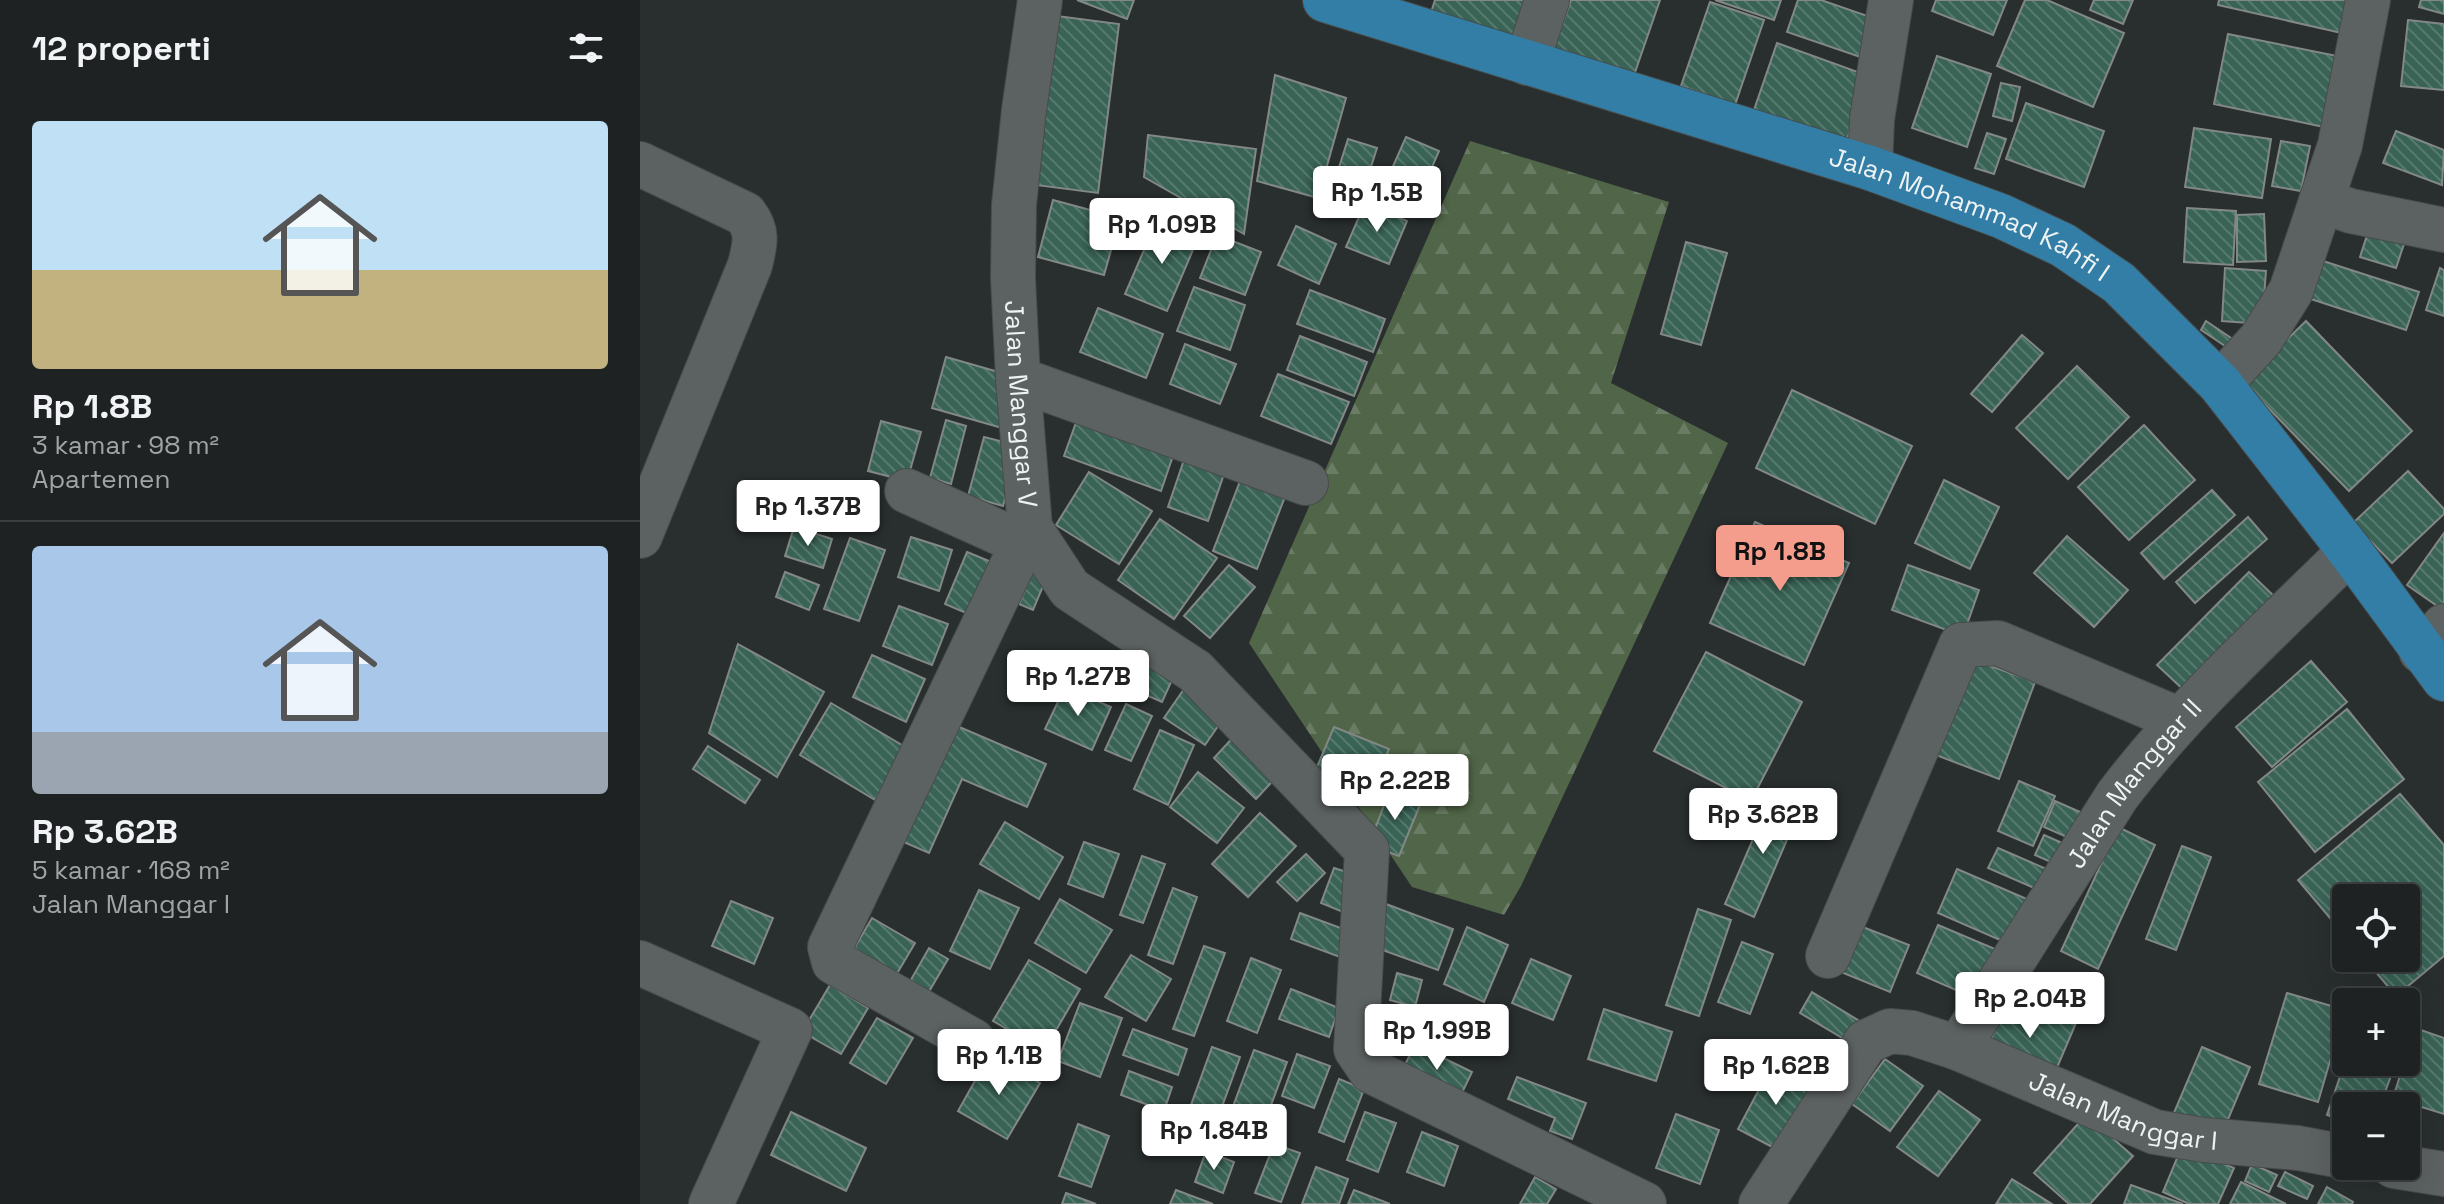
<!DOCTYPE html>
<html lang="id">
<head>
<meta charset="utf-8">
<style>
  :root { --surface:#1f2223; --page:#2c2f30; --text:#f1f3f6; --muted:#a1a4a6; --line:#3c3f41; --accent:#f49d8c }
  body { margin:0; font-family:"Space Grotesk",sans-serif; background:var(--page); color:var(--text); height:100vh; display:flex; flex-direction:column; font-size:30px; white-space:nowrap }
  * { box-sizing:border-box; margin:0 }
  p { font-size:26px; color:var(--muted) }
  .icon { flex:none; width:44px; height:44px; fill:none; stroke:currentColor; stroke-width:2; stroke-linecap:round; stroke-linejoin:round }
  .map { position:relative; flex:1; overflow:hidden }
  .drawer { display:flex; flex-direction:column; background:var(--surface); width:640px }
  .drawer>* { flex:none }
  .fabs { position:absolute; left:1692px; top:884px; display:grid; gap:16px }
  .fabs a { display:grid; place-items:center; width:88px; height:88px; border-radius:8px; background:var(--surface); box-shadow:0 8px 32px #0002,0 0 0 2px var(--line); font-size:40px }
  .price { position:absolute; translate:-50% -68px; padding:0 18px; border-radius:8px; background:#fff; color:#222; font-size:26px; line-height:52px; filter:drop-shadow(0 2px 4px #0008) }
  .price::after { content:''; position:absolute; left:50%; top:48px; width:24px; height:18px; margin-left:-12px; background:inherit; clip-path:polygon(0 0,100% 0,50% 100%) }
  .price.selected { background:var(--accent); color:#111 }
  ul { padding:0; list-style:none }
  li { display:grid; align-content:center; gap:16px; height:424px; padding:0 32px }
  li+li { border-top:2px solid var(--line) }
  li span { display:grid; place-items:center; height:248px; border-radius:8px; color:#555 }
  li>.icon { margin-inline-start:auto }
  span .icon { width:144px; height:144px; fill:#fffc; stroke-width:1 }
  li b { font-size:34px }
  h2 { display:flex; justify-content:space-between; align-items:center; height:96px; padding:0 32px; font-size:34px }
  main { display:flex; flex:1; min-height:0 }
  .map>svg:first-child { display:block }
  .forest { fill:url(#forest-firs) }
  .building { fill:url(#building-back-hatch); stroke:#828886; stroke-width:2 }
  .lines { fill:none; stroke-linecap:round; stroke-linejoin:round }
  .minor-casing { stroke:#474b4c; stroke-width:46 }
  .major-casing { stroke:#474b4c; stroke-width:46 }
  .minor { stroke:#5c6162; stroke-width:44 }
  .major { stroke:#327ea6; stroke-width:44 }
  .labels { text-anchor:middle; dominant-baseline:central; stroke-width:6; stroke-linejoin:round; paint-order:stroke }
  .street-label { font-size:26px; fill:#eef2f2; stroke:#1f2425 }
</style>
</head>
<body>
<main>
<section class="drawer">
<h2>12 properti<svg class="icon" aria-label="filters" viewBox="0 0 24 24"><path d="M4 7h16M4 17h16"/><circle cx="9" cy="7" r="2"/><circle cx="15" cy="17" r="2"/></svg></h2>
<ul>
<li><span style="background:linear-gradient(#bfe0f5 60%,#c2b280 0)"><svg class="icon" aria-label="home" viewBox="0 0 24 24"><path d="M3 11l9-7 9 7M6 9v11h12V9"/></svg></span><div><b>Rp 1.8B</b><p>3 kamar · 98 m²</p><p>Apartemen</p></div></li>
<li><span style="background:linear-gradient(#a9c7e8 75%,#9aa5b1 0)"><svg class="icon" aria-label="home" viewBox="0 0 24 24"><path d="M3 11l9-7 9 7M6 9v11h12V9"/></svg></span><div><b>Rp 3.62B</b><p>5 kamar · 168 m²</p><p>Jalan Manggar I</p></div></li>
</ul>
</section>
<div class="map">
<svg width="1804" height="1204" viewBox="0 0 1804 1204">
  <defs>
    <pattern id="forest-firs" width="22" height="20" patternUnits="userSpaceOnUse" patternTransform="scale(2)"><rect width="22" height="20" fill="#516648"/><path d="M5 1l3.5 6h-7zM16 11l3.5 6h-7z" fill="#6a7c63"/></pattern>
    <pattern id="building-back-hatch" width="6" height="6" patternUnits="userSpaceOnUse" patternTransform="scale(2)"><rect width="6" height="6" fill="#396355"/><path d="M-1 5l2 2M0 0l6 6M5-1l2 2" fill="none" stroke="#567a6e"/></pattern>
  </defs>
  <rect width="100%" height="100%" fill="#292e2f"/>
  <!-- forest -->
  <polygon class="forest" points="830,141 1029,202 971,383 1088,443 881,886 864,915 772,887 609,643"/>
  <!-- building -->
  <g class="building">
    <polygon points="437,0 494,0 487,19"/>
    <polygon points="795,0 894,0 877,52 788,22"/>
    <polygon points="931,0 1020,0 992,81 912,54"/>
    <polygon points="1075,0 1141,0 1134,20"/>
    <polygon points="1158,0 1181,0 1242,21 1229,60 1147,32"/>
    <polygon points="1296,0 1367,0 1353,35 1292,11"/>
    <polygon points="1385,0 1407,0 1484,33 1453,107 1357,66"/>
    <polygon points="1454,0 1493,0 1483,24 1450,10"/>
    <polygon points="1579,0 1722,0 1715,36 1578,5"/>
    <polygon points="1781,0 1804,0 1804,14 1779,7"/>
    <polygon points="1070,2 1124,20 1095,105 1041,86"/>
    <polygon points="409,15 479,24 458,193 388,184"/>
    <polygon points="1768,20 1804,24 1804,90 1761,86"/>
    <polygon points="1588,34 1712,59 1698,130 1574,104"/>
    <polygon points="1137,43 1229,76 1206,142 1114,110"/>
    <polygon points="1297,56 1351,74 1327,147 1272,128"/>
    <polygon points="635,75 706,98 678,198 617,181"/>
    <polygon points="1361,83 1380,87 1372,121 1353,116"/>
    <polygon points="1386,103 1464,131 1444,187 1366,159"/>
    <polygon points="1554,128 1631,139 1622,198 1545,187"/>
    <polygon points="1756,131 1804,150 1802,185 1743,163"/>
    <polygon points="1347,133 1366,139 1354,174 1335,168"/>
    <polygon points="508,135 616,149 604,234 504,177"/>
    <polygon points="766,137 799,151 775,206 742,191"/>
    <polygon points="708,139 737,148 723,192 694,183"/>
    <polygon points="1641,141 1670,146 1661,191 1632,186"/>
    <polygon points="413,200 480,218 464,275 398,257"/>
    <polygon points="725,203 767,221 749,264 706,247"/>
    <polygon points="1547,208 1596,211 1593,265 1544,262"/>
    <polygon points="1624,214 1626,261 1597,262 1597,215"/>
    <polygon points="517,220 558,238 527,311 485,294"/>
    <polygon points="1731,223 1767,235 1756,268 1720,257"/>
    <polygon points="656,226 696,244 679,284 638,265"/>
    <polygon points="577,235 621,252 605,295 560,278"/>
    <polygon points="1046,242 1087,253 1061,345 1021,334"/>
    <polygon points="1683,261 1779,292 1766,330 1671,299"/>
    <polygon points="1585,268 1626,271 1622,324 1582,321"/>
    <polygon points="1800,268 1804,270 1804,316 1786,310"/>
    <polygon points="554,287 605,305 590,350 537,331"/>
    <polygon points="670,290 745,319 733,352 657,324"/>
    <polygon points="458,308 523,334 506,378 440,352"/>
    <polygon points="1566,321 1600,344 1594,352 1561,330"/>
    <polygon points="1666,321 1772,431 1709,491 1603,382"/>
    <polygon points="1382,335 1403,353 1352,412 1331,394"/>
    <polygon points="660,336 727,362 714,396 647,370"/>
    <polygon points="545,344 596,364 580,404 530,384"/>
    <polygon points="306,357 376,377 362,428 292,408"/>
    <polygon points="1437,366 1489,417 1428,479 1376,428"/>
    <polygon points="638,374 709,402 691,444 621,416"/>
    <polygon points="1152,390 1272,446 1235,524 1116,468"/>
    <polygon points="442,406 538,441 521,491 424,456"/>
    <polygon points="306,420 326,426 311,484 290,478"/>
    <polygon points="241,421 281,432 267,481 228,471"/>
    <polygon points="1504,425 1555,480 1489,540 1438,487"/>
    <polygon points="344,437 380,446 363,506 328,496"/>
    <polygon points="546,454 586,468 568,521 528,507"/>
    <polygon points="604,471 648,489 617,569 573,551"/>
    <polygon points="1768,471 1804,509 1804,514 1752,563 1713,523"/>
    <polygon points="449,472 512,511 479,564 416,525"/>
    <polygon points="1304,480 1359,507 1330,569 1275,543"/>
    <polygon points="1572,490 1595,515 1524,579 1501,553"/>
    <polygon points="171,491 206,503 198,527 162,515"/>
    <polygon points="1608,517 1627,539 1555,603 1536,582"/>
    <polygon points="520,519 577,558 534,619 478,580"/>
    <polygon points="1115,522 1209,563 1164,665 1070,623"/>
    <polygon points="154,527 192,539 183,568 145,556"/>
    <polygon points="1804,533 1804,608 1803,610 1767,585"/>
    <polygon points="1427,536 1488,590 1454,627 1394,573"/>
    <polygon points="271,537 312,550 299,591 258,577"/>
    <polygon points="210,538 245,550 219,621 184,609"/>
    <polygon points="327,552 354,563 333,616 305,604"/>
    <polygon points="589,565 615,587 570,638 544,616"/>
    <polygon points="1268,565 1339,590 1323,636 1252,610"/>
    <polygon points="145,572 179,585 169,610 136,597"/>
    <polygon points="1609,572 1639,601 1547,693 1517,665"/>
    <polygon points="392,573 406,579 393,610 379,604"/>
    <polygon points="259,606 308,624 292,665 243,646"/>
    <polygon points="98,644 184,692 137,777 69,733"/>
    <polygon points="1066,652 1162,702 1111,801 1014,751"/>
    <polygon points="497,654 536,671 522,702 483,685"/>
    <polygon points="232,655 285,679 266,722 213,697"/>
    <polygon points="1323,656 1395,682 1359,779 1288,752"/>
    <polygon points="1671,661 1707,702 1632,767 1596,727"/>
    <polygon points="425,687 471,707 452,750 405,729"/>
    <polygon points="544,689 585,716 565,745 524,718"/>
    <polygon points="191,703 267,748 235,800 160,755"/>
    <polygon points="486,704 512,716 491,761 465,750"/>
    <polygon points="1707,709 1764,779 1675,852 1618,782"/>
    <polygon points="303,720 406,764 387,807 322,779 289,853 252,837"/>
    <polygon points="694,727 749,749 729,797 674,774"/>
    <polygon points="520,730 554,745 528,805 494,789"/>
    <polygon points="600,730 643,770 616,799 574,758"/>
    <polygon points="68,746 120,780 105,803 53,769"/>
    <polygon points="558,772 604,808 577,843 530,807"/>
    <polygon points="1379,781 1415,796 1393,846 1358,831"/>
    <polygon points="751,787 782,800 759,856 729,845"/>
    <polygon points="1760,794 1804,845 1804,956 1756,996 1724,958 1766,958 1766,898 1706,898 1706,937 1658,880"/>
    <polygon points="1132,795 1161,807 1114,917 1085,904"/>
    <polygon points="1415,801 1456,819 1445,845 1404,827"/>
    <polygon points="620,813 656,846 608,897 572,864"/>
    <polygon points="365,822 423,857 399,899 340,864"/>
    <polygon points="1478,827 1515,845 1458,969 1421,951"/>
    <polygon points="1404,835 1438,850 1429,870 1395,855"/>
    <polygon points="444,842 479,854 463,897 428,884"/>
    <polygon points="1542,846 1571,857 1536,950 1506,939"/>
    <polygon points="1358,848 1418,874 1408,894 1348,868"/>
    <polygon points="666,854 685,873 657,901 637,882"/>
    <polygon points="502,856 525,864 503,923 480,915"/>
    <polygon points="694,868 716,875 703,912 681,903"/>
    <polygon points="1317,869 1396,903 1376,947 1298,913"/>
    <polygon points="533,888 557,897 533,964 508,955"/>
    <polygon points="339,890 379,908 350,969 310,951"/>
    <polygon points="420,899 472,930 446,973 395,943"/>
    <polygon points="91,901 133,918 114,964 72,946"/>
    <polygon points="746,904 813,929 798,970 731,946"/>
    <polygon points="1058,909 1091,920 1059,1016 1026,1005"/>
    <polygon points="660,913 709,931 700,957 651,939"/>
    <polygon points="232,918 275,943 252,982 209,957"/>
    <polygon points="1210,922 1269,945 1250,992 1191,968"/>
    <polygon points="1298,925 1355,949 1334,998 1277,973"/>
    <polygon points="827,927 868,945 844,1002 804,984"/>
    <polygon points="1102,942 1133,954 1110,1014 1078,1002"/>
    <polygon points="564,946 585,953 554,1036 533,1029"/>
    <polygon points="289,948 308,959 283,1002 264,992"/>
    <polygon points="491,955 531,979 506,1021 465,997"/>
    <polygon points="611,958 641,970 617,1033 587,1021"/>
    <polygon points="891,959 931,976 913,1020 872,1003"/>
    <polygon points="389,960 440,989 404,1051 353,1021"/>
    <polygon points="757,973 782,980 775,1007 750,1000"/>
    <polygon points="190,985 228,1008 201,1054 162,1032"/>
    <polygon points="651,989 699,1008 689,1037 639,1019"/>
    <polygon points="1172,992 1226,1025 1214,1045 1160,1013"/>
    <polygon points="1647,993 1705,1010 1678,1102 1619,1084"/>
    <polygon points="1370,995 1436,1023 1410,1084 1344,1056"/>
    <polygon points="440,1003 482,1018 460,1077 418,1061"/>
    <polygon points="964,1009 1032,1032 1016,1081 948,1059"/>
    <polygon points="237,1018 273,1038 246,1084 210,1063"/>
    <polygon points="1775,1028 1804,1038 1804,1114 1753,1098"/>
    <polygon points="493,1029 547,1049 538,1075 483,1055"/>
    <polygon points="775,1044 832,1072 819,1099 762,1071"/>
    <polygon points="572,1047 600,1057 579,1115 551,1105"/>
    <polygon points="1562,1047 1610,1067 1581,1136 1533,1115"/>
    <polygon points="614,1050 647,1062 624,1124 591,1112"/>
    <polygon points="350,1054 400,1083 367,1139 318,1111"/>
    <polygon points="657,1054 690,1066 674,1108 642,1096"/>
    <polygon points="1245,1059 1283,1086 1250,1131 1212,1104"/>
    <polygon points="1706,1059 1706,1062 1756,1062 1740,1106 1706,1106 1706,1122 1687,1115"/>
    <polygon points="1133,1063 1175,1086 1140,1151 1098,1129"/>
    <polygon points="489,1071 532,1087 524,1111 481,1095"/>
    <polygon points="877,1077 946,1103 932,1139 910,1131 915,1118 868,1099"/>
    <polygon points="699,1079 724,1089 704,1142 679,1132"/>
    <polygon points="1299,1091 1340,1120 1298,1176 1257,1147"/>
    <polygon points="151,1112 226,1148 206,1191 131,1155"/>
    <polygon points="725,1112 756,1123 738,1172 707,1160"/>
    <polygon points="1036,1114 1079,1130 1060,1184 1016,1168"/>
    <polygon points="1446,1115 1493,1156 1450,1204 1429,1204 1394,1173"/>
    <polygon points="438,1124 469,1136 451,1187 419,1176"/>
    <polygon points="782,1132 818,1146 804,1186 767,1172"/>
    <polygon points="634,1144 660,1153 641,1202 615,1193"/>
    <polygon points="1542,1146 1594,1168 1578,1204 1549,1204 1523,1192"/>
    <polygon points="566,1151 594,1162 583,1193 555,1182"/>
    <polygon points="1612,1164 1637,1175 1629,1192 1605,1181"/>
    <polygon points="676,1167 708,1179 699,1204 662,1204"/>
    <polygon points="1645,1172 1673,1186 1667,1199 1638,1186"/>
    <polygon points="895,1177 916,1189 907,1204 880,1204"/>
    <polygon points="1372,1179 1412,1204 1356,1204"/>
    <polygon points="1601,1182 1646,1204 1590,1204"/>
    <polygon points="1491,1185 1543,1204 1484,1204"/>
    <polygon points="1687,1187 1713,1202 1712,1204 1678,1204"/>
    <polygon points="536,1190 573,1204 530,1204"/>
    <polygon points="714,1190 750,1204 708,1204"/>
    <polygon points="426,1193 456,1204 422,1204"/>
  </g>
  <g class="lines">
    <defs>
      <g id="minor">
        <path id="s1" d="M400,0L384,110L374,205L373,278L378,379L390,528L430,589L555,671L727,850L716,1049L731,1071L1004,1204"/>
        <polyline points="887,63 907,0"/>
        <path d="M0,164L105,214C119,232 115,244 110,265L0,536"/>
        <polyline points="1230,168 1232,119 1251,0"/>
        <polyline points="1681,201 1711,211 1804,230"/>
        <polyline points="378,379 666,483"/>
        <polyline points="1580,384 1621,339 1651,291 1700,145 1728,0"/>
        <polyline points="267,491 382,543"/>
        <polyline points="1781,651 1804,626"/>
        <polyline points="1188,956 1321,645 1358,643 1540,720"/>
        <polyline points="0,963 150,1030 71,1204"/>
        <polyline points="333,1041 194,962 190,947 390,528"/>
        <path id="s2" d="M1318,1048L1477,796C1545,706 1630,630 1710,551"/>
        <polyline points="1754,1166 1804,1174"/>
        <path id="s3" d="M1121,1204L1226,1042L1250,1031L1272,1033L1318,1048L1515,1132L1564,1140L1658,1148L1706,1157"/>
      </g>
      <g id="major">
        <path id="s4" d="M685,0L1230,168L1361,216L1423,245L1479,283L1580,384L1710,551L1804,679"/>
      </g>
    </defs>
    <!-- minor casing -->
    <use href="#minor" class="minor-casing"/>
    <!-- major casing -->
    <use href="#major" class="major-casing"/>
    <!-- minor -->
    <use href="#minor" class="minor"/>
    <!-- major -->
    <use href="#major" class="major"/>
  </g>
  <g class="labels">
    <!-- street labels -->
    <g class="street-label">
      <text stroke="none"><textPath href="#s4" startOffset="680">Jalan Mohammad Kahfi I</textPath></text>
      <text stroke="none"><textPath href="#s1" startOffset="406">Jalan Manggar V</textPath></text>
      <text stroke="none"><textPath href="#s2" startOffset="318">Jalan Manggar II</textPath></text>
      <text stroke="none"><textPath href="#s3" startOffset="468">Jalan Manggar I</textPath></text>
    </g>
  </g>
</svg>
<div class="fabs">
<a><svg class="icon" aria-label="locate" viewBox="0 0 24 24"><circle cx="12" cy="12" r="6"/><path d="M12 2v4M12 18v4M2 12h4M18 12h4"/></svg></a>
<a>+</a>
<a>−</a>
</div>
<b class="price" style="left:737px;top:234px">Rp 1.5B</b>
<b class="price" style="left:522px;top:266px">Rp 1.09B</b>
<b class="price" style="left:168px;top:548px">Rp 1.37B</b>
<b class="price selected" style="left:1140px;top:593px">Rp 1.8B</b>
<b class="price" style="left:438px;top:718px">Rp 1.27B</b>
<b class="price" style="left:755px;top:822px">Rp 2.22B</b>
<b class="price" style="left:1123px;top:856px">Rp 3.62B</b>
<b class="price" style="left:1390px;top:1040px">Rp 2.04B</b>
<b class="price" style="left:797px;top:1072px">Rp 1.99B</b>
<b class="price" style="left:359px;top:1097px">Rp 1.1B</b>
<b class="price" style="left:1136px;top:1107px">Rp 1.62B</b>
<b class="price" style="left:574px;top:1172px">Rp 1.84B</b>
</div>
</main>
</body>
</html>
